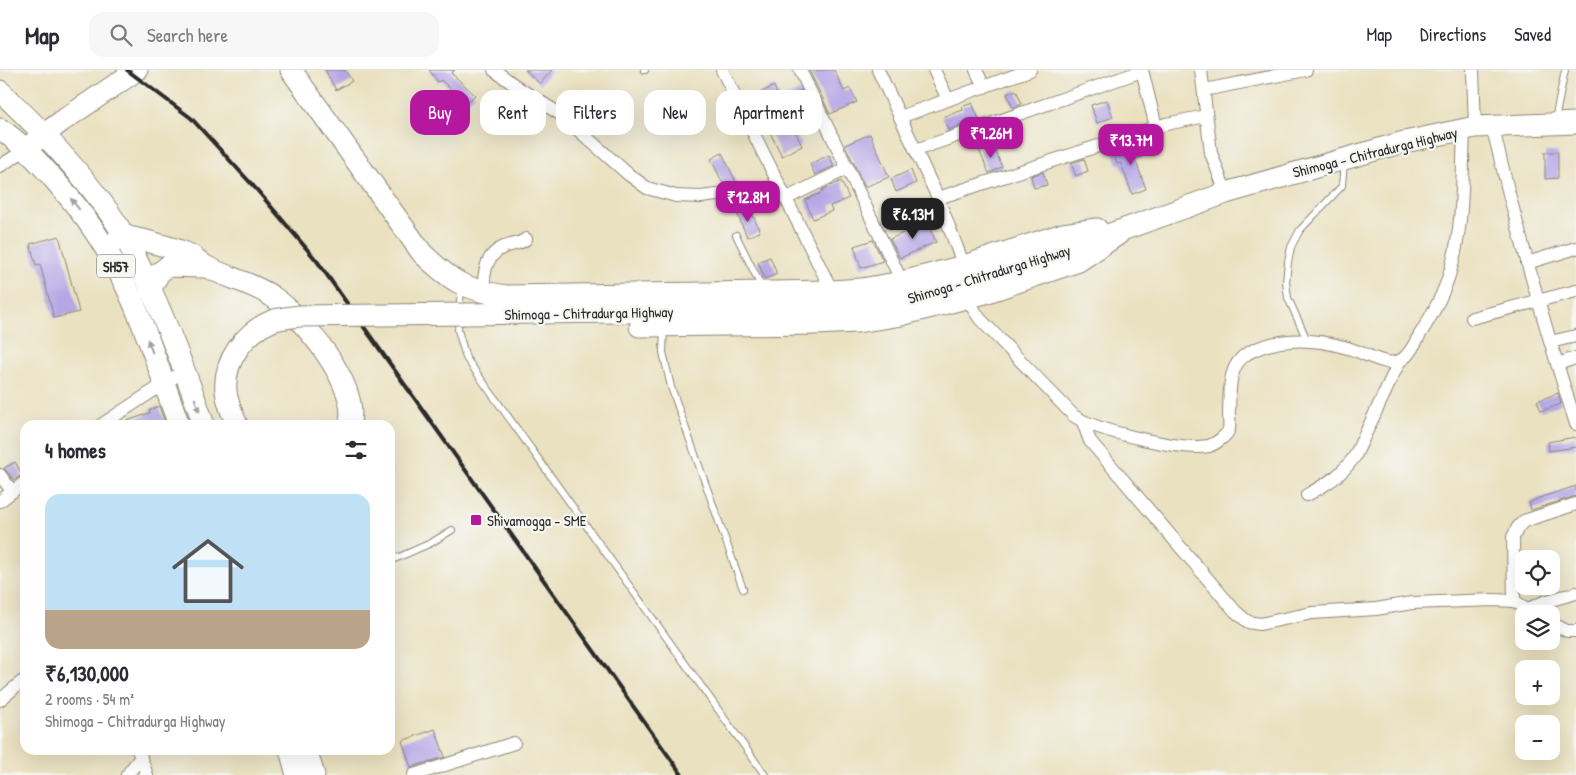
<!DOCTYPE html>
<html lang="en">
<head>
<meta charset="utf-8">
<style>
  :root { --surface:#fff; --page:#f7f7f7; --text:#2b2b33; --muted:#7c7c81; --line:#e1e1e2; --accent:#b5179e }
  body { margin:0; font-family:"Patrick Hand",sans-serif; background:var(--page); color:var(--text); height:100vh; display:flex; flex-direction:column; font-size:19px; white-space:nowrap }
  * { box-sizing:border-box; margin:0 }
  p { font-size:16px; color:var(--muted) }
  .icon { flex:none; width:28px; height:28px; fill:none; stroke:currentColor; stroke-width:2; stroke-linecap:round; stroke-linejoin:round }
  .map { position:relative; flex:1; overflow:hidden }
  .drawer { position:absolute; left:20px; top:350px; width:375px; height:335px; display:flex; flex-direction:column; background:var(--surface); border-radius:15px; box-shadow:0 5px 20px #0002 }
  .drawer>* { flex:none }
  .guide { position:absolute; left:410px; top:20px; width:475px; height:45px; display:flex; gap:10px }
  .tools { position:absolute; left:1515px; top:480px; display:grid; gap:10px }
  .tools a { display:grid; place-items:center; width:45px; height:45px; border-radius:10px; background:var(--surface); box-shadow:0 5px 20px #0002; font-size:25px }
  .price { position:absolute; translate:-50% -42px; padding:0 11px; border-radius:10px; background:var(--accent); color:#fff; font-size:16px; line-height:32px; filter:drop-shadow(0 1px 2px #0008) }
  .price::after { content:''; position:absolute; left:50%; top:30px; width:15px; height:11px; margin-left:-8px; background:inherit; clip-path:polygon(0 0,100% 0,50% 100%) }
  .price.current { background:#222; color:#fff }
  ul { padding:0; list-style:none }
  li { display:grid; align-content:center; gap:10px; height:265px; padding:0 25px }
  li+li { border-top:1px solid var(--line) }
  li span { display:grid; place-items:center; height:155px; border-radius:15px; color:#555 }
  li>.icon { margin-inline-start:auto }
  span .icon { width:90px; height:90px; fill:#fffc; stroke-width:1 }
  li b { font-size:21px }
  h2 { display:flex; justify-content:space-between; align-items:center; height:60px; padding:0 25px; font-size:21px }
  .chip { padding:0 18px; border-radius:15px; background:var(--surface); box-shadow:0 5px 20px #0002; font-size:18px; line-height:45px }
  .chip.current { background:var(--accent); color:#fff }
  header { display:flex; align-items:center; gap:30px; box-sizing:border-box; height:70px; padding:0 25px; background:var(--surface); border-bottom:1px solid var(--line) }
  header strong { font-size:24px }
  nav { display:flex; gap:28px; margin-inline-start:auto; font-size:18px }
  .search { width:350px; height:45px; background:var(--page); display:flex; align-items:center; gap:12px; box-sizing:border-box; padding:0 18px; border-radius:15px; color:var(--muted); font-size:19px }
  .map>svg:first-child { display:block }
  .building { fill:#b5a6e6 }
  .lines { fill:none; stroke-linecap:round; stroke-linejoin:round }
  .lane-casing { stroke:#8a8676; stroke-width:8 }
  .street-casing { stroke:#8a8676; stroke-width:14 }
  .secondary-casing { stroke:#8a8676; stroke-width:21 }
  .primary-casing { stroke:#8a8676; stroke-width:23 }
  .lane { stroke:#fff; stroke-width:6 }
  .street { stroke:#fff; stroke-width:12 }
  .secondary { stroke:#fff; stroke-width:19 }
  .primary { stroke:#fff; stroke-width:21 }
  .rail { stroke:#2b2b2b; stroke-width:4 }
  .primary-bridge-casing { stroke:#8a8676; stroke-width:23; stroke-linecap:butt }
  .primary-bridge { stroke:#fff; stroke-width:21 }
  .oneway { fill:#a0a0a0 }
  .poi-dot { fill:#b5179e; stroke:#f6f6f2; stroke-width:2 }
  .labels { text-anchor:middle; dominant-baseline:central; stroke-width:4.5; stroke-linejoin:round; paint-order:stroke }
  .shield { fill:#f6f6f2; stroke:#686867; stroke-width:1 }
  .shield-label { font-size:14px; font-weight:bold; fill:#2b2b2b }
  .street-label { font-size:15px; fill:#2b2b2b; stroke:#f6f6f2 }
  .poi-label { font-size:15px; fill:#2b2b2b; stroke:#f6f6f2; text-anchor:start }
</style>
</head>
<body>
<header>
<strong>Map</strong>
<div class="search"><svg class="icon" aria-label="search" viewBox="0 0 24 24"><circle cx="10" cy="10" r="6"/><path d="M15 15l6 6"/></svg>Search here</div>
<nav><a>Map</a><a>Directions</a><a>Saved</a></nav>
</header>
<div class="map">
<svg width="1576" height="705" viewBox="0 0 1576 705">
  <rect width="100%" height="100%" fill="#f6f6f2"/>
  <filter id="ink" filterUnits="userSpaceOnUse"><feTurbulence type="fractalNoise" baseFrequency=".02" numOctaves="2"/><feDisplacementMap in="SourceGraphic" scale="10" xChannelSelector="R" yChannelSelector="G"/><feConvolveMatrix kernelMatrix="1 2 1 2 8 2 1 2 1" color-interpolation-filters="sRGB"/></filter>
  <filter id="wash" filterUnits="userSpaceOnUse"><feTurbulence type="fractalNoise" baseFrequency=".0096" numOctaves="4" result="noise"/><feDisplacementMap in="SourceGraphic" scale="20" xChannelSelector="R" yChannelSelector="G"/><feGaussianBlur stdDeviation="1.12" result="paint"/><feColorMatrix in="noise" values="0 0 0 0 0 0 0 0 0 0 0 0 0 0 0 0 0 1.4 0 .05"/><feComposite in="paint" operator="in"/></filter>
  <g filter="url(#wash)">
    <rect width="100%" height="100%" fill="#eae1c0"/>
    <g id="blocks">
      <!-- building -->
      <g class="building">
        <polygon points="325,0 345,0 352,11 336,20"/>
        <polygon points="429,0 455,0 451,3 475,25 466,34 441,10 438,12"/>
        <polygon points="525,0 552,0 540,14"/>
        <polygon points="809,0 834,0 844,21 850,18 857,32 830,44"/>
        <polygon points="774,16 780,30 801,20 816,51 795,61 802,76 782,86 752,27"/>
        <polygon points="1016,20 1022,34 1013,38 1007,24"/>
        <polygon points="1107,30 1113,47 1097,53 1091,35"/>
        <polygon points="972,33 979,49 948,60 943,47 963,40 962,37"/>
        <polygon points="870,64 889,107 865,117 845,75"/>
        <polygon points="1137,72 1142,87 1135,89 1146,119 1132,124 1121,93 1117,94 1112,80"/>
        <polygon points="993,75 1002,97 989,103 979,80"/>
        <polygon points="1545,82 1558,82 1558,108 1545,109"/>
        <polygon points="722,83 736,112 729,115 724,116 711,89"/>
        <polygon points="829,85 834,96 815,105 810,94"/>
        <polygon points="1084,89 1088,101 1076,106 1071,93"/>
        <polygon points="911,100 916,113 896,122 891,109"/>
        <polygon points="1043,102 1047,115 1034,118 1031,106"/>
        <polygon points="841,111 849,128 830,136 832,141 813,149 805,130 823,122 822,120"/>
        <polygon points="750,138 760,162 747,167 737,143"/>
        <polygon points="927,152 936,172 900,188 890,169"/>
        <polygon points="59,166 79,242 54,248 40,194 36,195 30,174"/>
        <polygon points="873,170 883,191 861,198 854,176"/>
        <polygon points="770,187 777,204 765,209 758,192"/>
        <polygon points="1558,323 1561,334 1541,341 1537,331"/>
        <polygon points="159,336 166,355 121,355 121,353 150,343 149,340"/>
        <polygon points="1575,367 1576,377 1549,381 1548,372"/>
        <polygon points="15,392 22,405 14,410 4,398"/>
        <polygon points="1576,416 1576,426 1531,440 1529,433 1539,428"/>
        <polygon points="435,659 445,687 411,697 402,671"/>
      </g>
    </g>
  </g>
  <g filter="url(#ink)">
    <use href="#blocks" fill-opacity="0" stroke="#8a8676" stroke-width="1"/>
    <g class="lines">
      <defs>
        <g id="lane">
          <polyline points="644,0 645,0"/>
          <polyline points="1555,50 1565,0"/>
          <polyline points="736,165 762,218"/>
          <polyline points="461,216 458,260 466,288 765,705"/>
          <polyline points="664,258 663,282 671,317 743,519"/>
          <polyline points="1307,270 1288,228 1286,212 1288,192 1291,177 1300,160 1342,116 1344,92"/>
          <polyline points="390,491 431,473 452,460"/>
        </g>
        <g id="street">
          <polyline points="494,0 520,19 560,44 628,104 647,118 676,126 701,127 779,117"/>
          <polyline points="722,0 832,221"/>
          <polyline points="800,0 902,212"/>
          <polyline points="878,0 938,128 964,196"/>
          <polyline points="934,0 948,30"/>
          <polyline points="976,0 984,17"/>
          <polyline points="1142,0 1156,57"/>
          <polyline points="1201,0 1211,83 1226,123"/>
          <polyline points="1473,0 1475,57"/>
          <polyline points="1204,20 1306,0"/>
          <polyline points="900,47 1030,0"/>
          <path d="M1492,55C1516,156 1544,255 1576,354"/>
          <polyline points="916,80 1142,1"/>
          <polyline points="0,96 25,80"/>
          <polyline points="938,128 1166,54 1206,46"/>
          <polyline points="785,129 848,98"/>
          <polyline points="1527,193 1576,178"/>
          <path d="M483,222C484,202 485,183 507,176C514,174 520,174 526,169"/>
          <path d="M967,229L980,249L1074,346C1097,361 1181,381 1209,376C1215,374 1227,366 1229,359C1230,355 1229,349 1229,344C1230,323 1227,295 1248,283C1278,267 1312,268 1344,277C1358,280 1372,289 1387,292C1404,296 1412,279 1419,266C1431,247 1444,224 1450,202C1464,156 1462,106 1464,59"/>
          <polyline points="1472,248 1576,221"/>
          <polyline points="1550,272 1576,266"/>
          <polyline points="1557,294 1576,288"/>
          <polyline points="1083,352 1090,371 1235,541 1248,552 1260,554 1312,543 1376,539 1412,533 1494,530 1514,531 1536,544"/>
          <polyline points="101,355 185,300"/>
          <polyline points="0,405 12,421"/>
          <path d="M1307,425C1328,413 1341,406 1355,386L1399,292"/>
          <polyline points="0,431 25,412"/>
          <polyline points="1514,531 1513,467 1518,457 1524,451 1576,434"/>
          <polyline points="1528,539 1544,532 1576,523"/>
          <polyline points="1551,553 1567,561 1576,561"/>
          <polyline points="0,630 25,609"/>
          <polyline points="138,680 147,705"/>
          <polyline points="127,705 141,687"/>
          <polyline points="414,705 514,673"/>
        </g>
        <polyline id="secondary" points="639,257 815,255 856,253 901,246 985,224 1079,192 1119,165"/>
        <g id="primary">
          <path d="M291,0L422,183C453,213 464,219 506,226L832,221L861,219L902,212L964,196L1063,164L1097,159"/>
          <path d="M0,21C37,56 73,93 103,134C123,160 137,190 151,220C171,264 188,309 204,355"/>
          <path d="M0,59C22,73 41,94 58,114C85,145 108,178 126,216C147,260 162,308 179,355"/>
          <polyline points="33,73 62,51 137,0"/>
          <path d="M116,171C119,169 122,167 126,167C138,168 182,180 192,186C197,189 201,194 207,197C228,208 253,213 273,227C302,246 362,318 349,355"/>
          <polyline points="150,220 159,203 168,196 203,197"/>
          <polyline points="466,244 844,239 902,231 933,224 1077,176 1226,123 1400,73 1475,57 1576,53"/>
          <polyline points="290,680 297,705"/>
          <polyline points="306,680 314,705"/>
        </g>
      </defs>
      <!-- lane casing -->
      <use href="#lane" class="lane-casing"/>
      <!-- street casing -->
      <use href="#street" class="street-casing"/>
      <!-- secondary casing -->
      <use href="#secondary" class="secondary-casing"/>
      <!-- primary casing -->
      <use href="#primary" class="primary-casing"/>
      <!-- lane -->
      <use href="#lane" class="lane"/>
      <!-- street -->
      <use href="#street" class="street"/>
      <!-- secondary -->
      <use href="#secondary" class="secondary"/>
      <!-- primary -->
      <use href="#primary" class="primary"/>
      <!-- rail -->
      <polyline class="rail" points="127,0 191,48 257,120 317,191 682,705"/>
      <defs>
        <path id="primary-bridge" d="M237,355C233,345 227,333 226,321C223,291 245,262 272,251C280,248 291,247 300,246L466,244"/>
      </defs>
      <!-- primary-bridge casing -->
      <use href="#primary-bridge" class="primary-bridge-casing"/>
      <!-- primary-bridge -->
      <use href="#primary-bridge" class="primary-bridge"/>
    </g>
    <!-- one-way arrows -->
    <defs><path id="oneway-solid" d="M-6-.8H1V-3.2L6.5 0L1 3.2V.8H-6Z" transform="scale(1.25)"/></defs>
    <g class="oneway">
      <use href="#oneway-solid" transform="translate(75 134) rotate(-128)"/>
      <use href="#oneway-solid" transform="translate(150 276) rotate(-110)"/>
      <use href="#oneway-solid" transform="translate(197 335) rotate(71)"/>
    </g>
  </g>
  <!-- markers -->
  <rect class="poi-dot" x="470" y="444" width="12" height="12" rx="2.5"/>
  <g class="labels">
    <!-- shield labels -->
    <rect class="shield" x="97" y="184.5" width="38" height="23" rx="4"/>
    <g class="shield-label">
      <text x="116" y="196">SH57</text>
    </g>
    <!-- street labels -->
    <g class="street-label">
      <text transform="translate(1375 82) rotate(-14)">Shimoga - Chitradurga Highway</text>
      <text transform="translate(989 204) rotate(-17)">Shimoga - Chitradurga Highway</text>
      <text transform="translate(589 243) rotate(-1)">Shimoga - Chitradurga Highway</text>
    </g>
    <!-- poi labels -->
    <g class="poi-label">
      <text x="487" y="450">Shivamogga - SME</text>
    </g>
  </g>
</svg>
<div class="tools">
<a><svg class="icon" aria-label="locate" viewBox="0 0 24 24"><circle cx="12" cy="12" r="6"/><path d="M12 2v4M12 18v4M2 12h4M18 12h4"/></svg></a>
<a><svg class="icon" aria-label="layers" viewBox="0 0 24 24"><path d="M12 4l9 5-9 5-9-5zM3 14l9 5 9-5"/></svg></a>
<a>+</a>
<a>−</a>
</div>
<b class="price" style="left:991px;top:89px">₹9.26M</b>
<b class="price" style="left:1131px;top:96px">₹13.7M</b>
<b class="price" style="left:748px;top:153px">₹12.8M</b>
<b class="price current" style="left:913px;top:170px">₹6.13M</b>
<div class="guide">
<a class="chip current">Buy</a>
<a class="chip">Rent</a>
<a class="chip">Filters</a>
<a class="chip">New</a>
<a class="chip">Apartment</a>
</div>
<section class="drawer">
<h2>4 homes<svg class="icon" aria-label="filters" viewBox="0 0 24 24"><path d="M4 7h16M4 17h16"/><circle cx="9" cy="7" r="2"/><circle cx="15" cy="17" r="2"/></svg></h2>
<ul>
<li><span style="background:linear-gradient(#bfe0f5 75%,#b9a48a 0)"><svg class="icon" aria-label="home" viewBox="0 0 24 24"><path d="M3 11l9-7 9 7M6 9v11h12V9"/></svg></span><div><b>₹6,130,000</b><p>2 rooms · 54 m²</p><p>Shimoga - Chitradurga Highway</p></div></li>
</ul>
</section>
</div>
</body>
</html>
